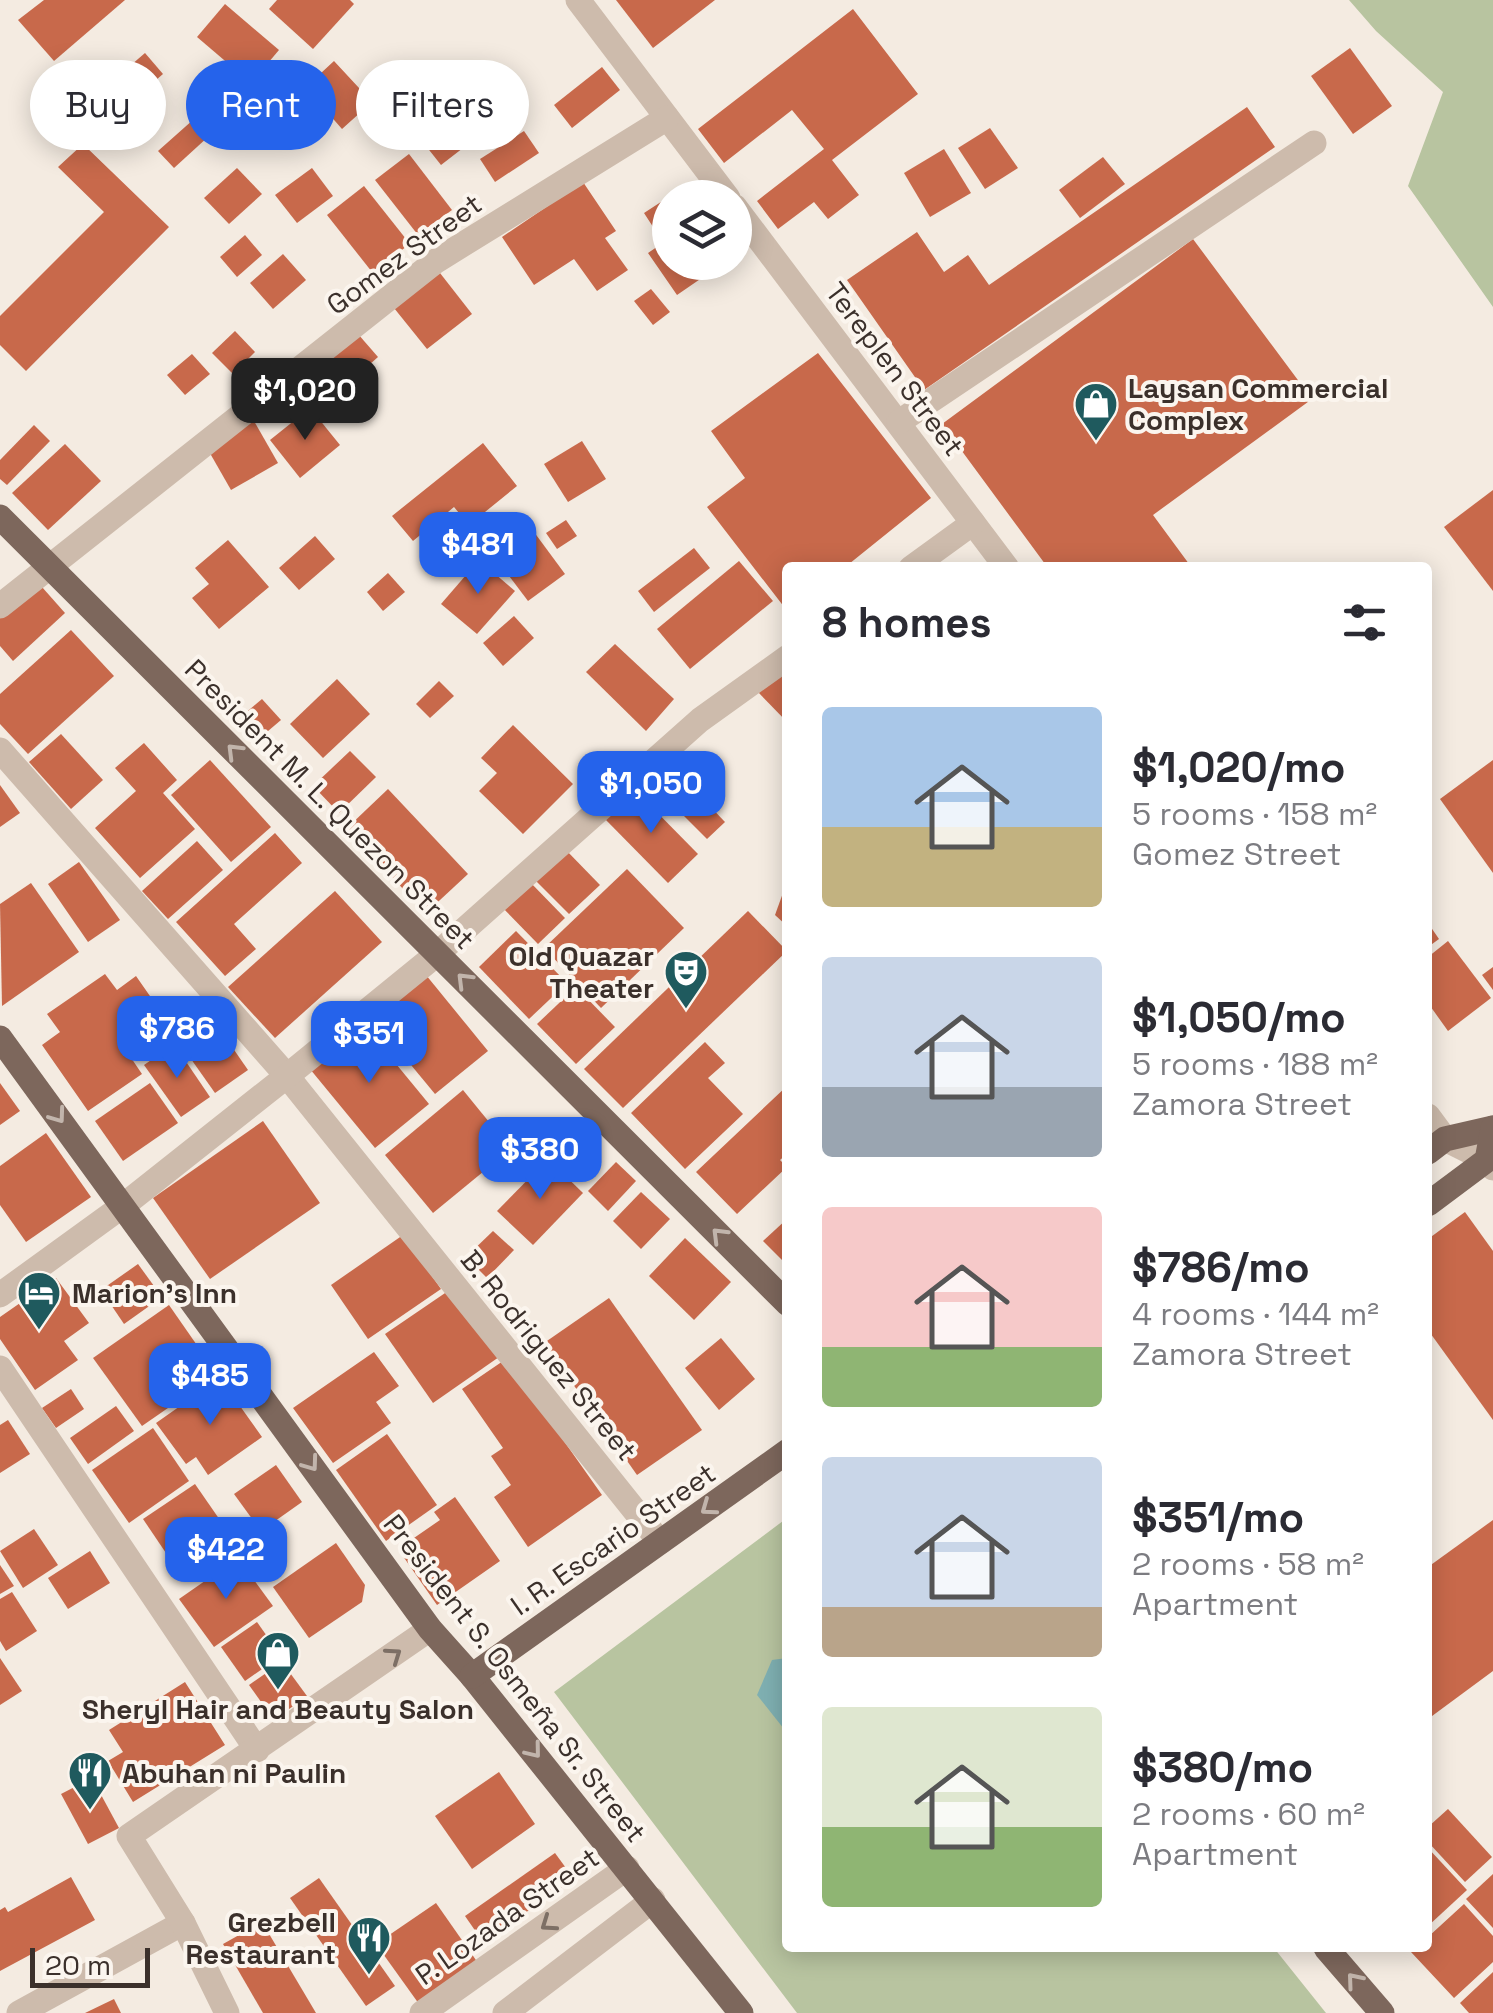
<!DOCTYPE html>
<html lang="en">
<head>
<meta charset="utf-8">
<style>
  :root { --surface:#fff; --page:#f7f7f7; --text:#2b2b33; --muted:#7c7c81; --accent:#2563eb }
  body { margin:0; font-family:"Space Grotesk",sans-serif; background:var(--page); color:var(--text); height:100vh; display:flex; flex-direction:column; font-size:38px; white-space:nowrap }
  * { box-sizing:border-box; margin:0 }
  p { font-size:32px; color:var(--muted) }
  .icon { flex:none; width:55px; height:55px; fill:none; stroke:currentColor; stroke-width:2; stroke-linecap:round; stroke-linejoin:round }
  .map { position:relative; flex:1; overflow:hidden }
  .sheet { position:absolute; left:782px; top:562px; width:650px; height:1390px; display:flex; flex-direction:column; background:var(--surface); border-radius:10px; box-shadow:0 5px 25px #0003 }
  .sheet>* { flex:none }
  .banner { position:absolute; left:30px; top:60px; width:602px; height:90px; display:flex; gap:20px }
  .fabs { position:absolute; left:652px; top:180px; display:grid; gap:20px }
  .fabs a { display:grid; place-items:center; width:100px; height:100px; border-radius:50%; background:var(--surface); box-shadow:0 5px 25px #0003; font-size:50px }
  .scale { position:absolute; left:30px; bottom:25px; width:120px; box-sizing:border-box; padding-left:10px; border:5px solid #3b302b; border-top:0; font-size:28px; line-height:35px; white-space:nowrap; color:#3b302b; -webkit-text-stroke:8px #fbf5ee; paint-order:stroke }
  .price { position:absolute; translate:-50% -85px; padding:0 22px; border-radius:20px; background:var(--accent); color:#fff; font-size:32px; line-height:65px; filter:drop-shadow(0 2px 5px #0008) }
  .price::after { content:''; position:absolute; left:50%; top:60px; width:30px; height:22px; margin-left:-15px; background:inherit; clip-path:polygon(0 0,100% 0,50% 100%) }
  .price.on { background:#222; color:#fff }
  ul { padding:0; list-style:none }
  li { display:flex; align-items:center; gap:30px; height:250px; padding:0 40px }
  li span { display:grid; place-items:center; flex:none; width:280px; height:200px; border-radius:10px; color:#555 }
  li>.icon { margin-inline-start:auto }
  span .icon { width:120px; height:120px; fill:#fffc; stroke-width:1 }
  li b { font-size:42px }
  h2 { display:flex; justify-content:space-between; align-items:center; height:120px; padding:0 40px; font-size:42px }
  .pill { padding:0 35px; border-radius:45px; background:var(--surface); box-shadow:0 5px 25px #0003; font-size:35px; line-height:90px }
  .pill.on { background:var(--accent); color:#fff }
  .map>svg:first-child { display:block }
  .green { fill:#b8c4a0 }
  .water { fill:#7fb0b2 }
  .building { fill:#c8694b }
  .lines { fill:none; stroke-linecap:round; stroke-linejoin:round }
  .minor { stroke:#cdbbac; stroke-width:25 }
  .major { stroke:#7d675c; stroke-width:25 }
  .oneway { stroke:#c2b5ac }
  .oneway2 { stroke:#7d6f65 }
  .labels { text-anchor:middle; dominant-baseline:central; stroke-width:8; stroke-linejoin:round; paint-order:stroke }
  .street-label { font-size:28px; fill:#3b302b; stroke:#fbf5ee }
  .poi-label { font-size:28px; font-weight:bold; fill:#3b302b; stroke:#fbf5ee; text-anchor:start }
</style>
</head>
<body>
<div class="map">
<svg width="1493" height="2013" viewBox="0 0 1493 2013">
  <rect width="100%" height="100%" fill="#f4ebe1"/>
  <!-- green -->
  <g class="green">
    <polygon points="1349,0 1493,0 1493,307 1408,186 1443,92 1376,31"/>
    <polygon points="787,1518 788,1948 1274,1948 1326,2013 797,2013 554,1692"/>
  </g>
  <!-- water -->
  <polygon class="water" points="787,1658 787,1728 784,1729 757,1695 772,1660"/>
  <!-- building -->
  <g class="building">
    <polygon points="44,0 125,0 54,61 18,20"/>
    <polygon points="277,0 350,0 354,4 313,49 269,9"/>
    <polygon points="616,0 715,0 653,48"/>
    <polygon points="225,4 279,50 251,83 197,37"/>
    <polygon points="853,9 918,94 832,160 859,195 828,219 814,202 778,229 757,201 824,149 792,110 724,163 698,129"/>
    <polygon points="1350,48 1392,106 1353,134 1311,76"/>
    <polygon points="145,53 163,74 120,111 102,90"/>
    <polygon points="334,61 372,102 342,129 328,113 316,124 293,99"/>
    <polygon points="602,67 620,90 572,128 554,105"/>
    <polygon points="73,81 102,113 78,135 48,104"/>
    <polygon points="1247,107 1275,147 924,390 847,280 917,232 944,272 968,255 989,285"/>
    <polygon points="194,119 209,136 174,168 158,151"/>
    <polygon points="444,124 463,148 441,165 422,141"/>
    <polygon points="990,128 1018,168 985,189 958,148"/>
    <polygon points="524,131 539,153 495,182 480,159"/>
    <polygon points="83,144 169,227 26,371 0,345 0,316 104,212 58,167"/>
    <polygon points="944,149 971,193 930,217 904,173"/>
    <polygon points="409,154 452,210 418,235 375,180"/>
    <polygon points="1103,157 1125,184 1080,218 1059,190"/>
    <polygon points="237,168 262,194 229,224 204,198"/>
    <polygon points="312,168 333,196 297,223 275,195"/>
    <polygon points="583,182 616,231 605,238 628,270 597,291 574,259 534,285 502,237"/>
    <polygon points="690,183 699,198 670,198 670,225 657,233 644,213"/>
    <polygon points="364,186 410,244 372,272 327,215"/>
    <polygon points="245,235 262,255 237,277 220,257"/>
    <polygon points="670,238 670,262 725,262 677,295 648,253"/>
    <polygon points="1193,239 1312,399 1153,515 1192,568 1048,568 942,424"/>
    <polygon points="283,254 306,280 273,309 250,283"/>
    <polygon points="440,273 472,314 427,349 394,308"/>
    <polygon points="651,289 670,312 653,325 634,301"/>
    <polygon points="235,331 255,352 233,374 212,353"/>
    <polygon points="358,334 378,357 352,380 332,357"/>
    <polygon points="818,353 931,498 844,568 788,568 788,612 707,507 745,478 711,431"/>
    <polygon points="192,354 210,374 185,395 167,375"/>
    <polygon points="310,408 340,445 300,478 270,440"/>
    <polygon points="254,421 278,463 231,490 207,448"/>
    <polygon points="34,425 50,441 7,485 0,479 0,460"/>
    <polygon points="582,441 606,479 568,502 544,464"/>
    <polygon points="483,443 517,486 469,525 454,507 413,541 392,516"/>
    <polygon points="65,444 101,481 48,530 12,493"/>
    <polygon points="1493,490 1493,591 1444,527"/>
    <polygon points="566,520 577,536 557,549 546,533"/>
    <polygon points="534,532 565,574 528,601 497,560"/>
    <polygon points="315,536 335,559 299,590 279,568"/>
    <polygon points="228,540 269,587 219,629 192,598 209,584 195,568"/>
    <polygon points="694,548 710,568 654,612 638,591"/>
    <polygon points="479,560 515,591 477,634 441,604"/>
    <polygon points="739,561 773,601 690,669 657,629"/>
    <polygon points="388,573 405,592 383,611 367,592"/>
    <polygon points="34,578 65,613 13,661 0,646 0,609"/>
    <polygon points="514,616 534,638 503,666 483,643"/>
    <polygon points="71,630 114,676 28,754 0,724 0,694"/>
    <polygon points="615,644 674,699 646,731 586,672"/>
    <polygon points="788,664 788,723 758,692"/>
    <polygon points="337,679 370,714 323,758 290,724"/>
    <polygon points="439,681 454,696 430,718 416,704"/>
    <polygon points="262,699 281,720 261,737 242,716"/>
    <polygon points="513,725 573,784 523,834 479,791 497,773 481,758"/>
    <polygon points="61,734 103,780 71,809 29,762"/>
    <polygon points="144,743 177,780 163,793 195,829 140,878 95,828 136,791 115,768"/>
    <polygon points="350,751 376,777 339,813 313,786"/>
    <polygon points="210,760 271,827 231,862 171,795"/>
    <polygon points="1493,760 1493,873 1440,799"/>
    <polygon points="0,785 20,813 0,827"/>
    <polygon points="388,789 468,874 426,913 346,829"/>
    <polygon points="634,789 698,854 668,883 604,818"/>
    <polygon points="703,799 725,822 707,839 684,816"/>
    <polygon points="275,833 302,863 234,924 256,949 225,976 176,922"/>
    <polygon points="197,841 223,870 168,919 142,891"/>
    <polygon points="564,848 600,885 569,914 533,878"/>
    <polygon points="79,862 120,920 88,942 48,884"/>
    <polygon points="627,869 684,928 601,1008 544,948"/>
    <polygon points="788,879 788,927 775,915"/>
    <polygon points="528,880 565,918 538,944 501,906"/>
    <polygon points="31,883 79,952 2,1006 0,904"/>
    <polygon points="335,891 382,942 275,1038 228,987"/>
    <polygon points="748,911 787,951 623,1108 584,1069"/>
    <polygon points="1428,923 1439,939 1428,947"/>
    <polygon points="516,931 567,983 529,1019 479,967"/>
    <polygon points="1448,941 1491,998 1448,1031 1428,1003 1428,957"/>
    <polygon points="1493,967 1493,990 1482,975"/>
    <polygon points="105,974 117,990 136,976 166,1019 139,1037 136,1032 121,1043 142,1074 88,1111 42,1045 60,1032 47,1014"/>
    <polygon points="426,975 488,1051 435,1094 373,1019"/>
    <polygon points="576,987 615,1027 576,1064 537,1024"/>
    <polygon points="201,1002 248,1070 215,1093 167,1025"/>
    <polygon points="364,1025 429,1104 375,1148 310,1069"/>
    <polygon points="705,1042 725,1063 708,1078 743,1114 685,1169 631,1113"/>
    <polygon points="174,1044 210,1097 181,1117 144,1065"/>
    <polygon points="0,1083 20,1111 0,1125"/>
    <polygon points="150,1083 178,1123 123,1161 95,1121"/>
    <polygon points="788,1085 788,1153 780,1160 787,1167 737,1214 696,1172"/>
    <polygon points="463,1090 511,1149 433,1213 385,1155"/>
    <polygon points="263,1121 320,1203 210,1279 153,1198"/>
    <polygon points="46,1133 91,1197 26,1242 0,1205 0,1166"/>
    <polygon points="548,1159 583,1193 533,1245 497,1211"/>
    <polygon points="616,1162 636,1181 608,1211 588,1191"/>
    <polygon points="641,1192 670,1219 641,1249 613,1221"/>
    <polygon points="1465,1212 1493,1251 1493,1420 1428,1330 1428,1239"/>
    <polygon points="788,1218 788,1266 763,1241"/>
    <polygon points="493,1231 514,1250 487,1278 466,1257"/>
    <polygon points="403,1235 441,1289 368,1339 331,1285"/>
    <polygon points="685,1238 731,1282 694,1320 649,1276"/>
    <polygon points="138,1264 162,1297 124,1324 101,1290"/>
    <polygon points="56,1278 89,1323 64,1341 78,1360 35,1390 0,1339 0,1317"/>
    <polygon points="451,1289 499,1357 433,1403 385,1334"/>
    <polygon points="609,1298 702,1430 637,1475 544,1343"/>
    <polygon points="169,1305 217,1374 142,1426 93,1358"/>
    <polygon points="721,1338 755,1379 719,1410 685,1368"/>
    <polygon points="374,1352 399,1386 376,1402 391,1423 333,1463 293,1408"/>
    <polygon points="506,1359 602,1495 528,1547 494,1497 511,1485 491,1456 503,1448 462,1389"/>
    <polygon points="220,1378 262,1437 208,1475 196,1457 186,1464 156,1423"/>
    <polygon points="71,1389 84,1409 56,1428 42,1408"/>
    <polygon points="116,1406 134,1431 88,1464 70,1438"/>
    <polygon points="8,1420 30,1454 0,1473 0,1425"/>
    <polygon points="153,1428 189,1481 129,1523 92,1470"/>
    <polygon points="387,1434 437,1505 386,1541 336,1470"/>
    <polygon points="276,1465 302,1502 261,1531 234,1494"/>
    <polygon points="195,1484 222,1523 170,1559 143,1519"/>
    <polygon points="455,1497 500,1561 437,1605 398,1549 440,1520 434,1512"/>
    <polygon points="1493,1520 1493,1671 1428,1719 1428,1567"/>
    <polygon points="34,1529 58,1565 23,1588 0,1551"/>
    <polygon points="336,1543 365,1585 362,1602 309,1638 273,1587"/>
    <polygon points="90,1551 110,1583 68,1609 48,1578"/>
    <polygon points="238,1558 273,1606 214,1647 179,1599"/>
    <polygon points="0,1565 14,1586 0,1594"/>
    <polygon points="12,1592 37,1631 6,1651 0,1641 0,1599"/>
    <polygon points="257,1622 281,1656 245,1681 221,1647"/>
    <polygon points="0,1658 22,1691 0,1705"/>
    <polygon points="282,1662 307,1696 274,1720 249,1685"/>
    <polygon points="185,1682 225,1745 133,1802 108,1761 123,1752 109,1730"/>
    <polygon points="499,1772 535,1824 472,1869 435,1816"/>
    <polygon points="92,1778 119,1828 88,1844 61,1794"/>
    <polygon points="1448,1809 1492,1857 1465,1882 1428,1842 1428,1827"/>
    <polygon points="1428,1848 1467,1890 1428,1926"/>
    <polygon points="555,1853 574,1879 483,1942 465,1916"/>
    <polygon points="1493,1874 1493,1928 1466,1899"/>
    <polygon points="71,1877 95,1920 0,1971 0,1910 5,1907 8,1912"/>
    <polygon points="319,1878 395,1986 366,2006 290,1898"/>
    <polygon points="436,1903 478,1963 419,2004 376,1944"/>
    <polygon points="1464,1904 1493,1936 1493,1962 1454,1998 1411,1952 1416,1948 1428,1948 1428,1937"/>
    <polygon points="262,1922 316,2013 263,2013 223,1944"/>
    <polygon points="1493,1972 1493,2013 1469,2013 1460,2003"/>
    <polygon points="114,1999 121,2013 85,2013"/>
  </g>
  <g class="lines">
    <!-- minor -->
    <g class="minor">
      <polyline points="578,0 728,198"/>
      <polyline points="735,207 1007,568"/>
      <polyline points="899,422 1314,143"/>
      <polyline points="911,568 973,523"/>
      <polyline points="0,606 436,261 667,118"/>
      <polyline points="0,750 287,1076 660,1542"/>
      <polyline points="1428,1116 1445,1139 1487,1160 1493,1168"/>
      <polyline points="0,1295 124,1205 287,1076 437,954 700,720 788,657"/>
      <polyline points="0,1368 257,1750"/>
      <polyline points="19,2013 183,1923"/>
      <polyline points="227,2013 183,1923 129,1836 430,1629"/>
      <polyline points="422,2013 627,1868"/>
      <polyline points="505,2013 653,1900"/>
    </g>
    <!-- major -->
    <g class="major">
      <polyline points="0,517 788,1304"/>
      <polyline points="0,1038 430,1629 472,1676 741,2013"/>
      <polyline points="1428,1152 1445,1139 1493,1128"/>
      <polyline points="1428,1204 1487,1160 1493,1128"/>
      <polyline points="472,1676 788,1451"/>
      <polyline points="1326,1948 1382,2013"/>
    </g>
  </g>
  <!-- one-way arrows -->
  <defs><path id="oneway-chevron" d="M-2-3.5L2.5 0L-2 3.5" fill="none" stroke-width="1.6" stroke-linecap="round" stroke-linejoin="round" transform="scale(2.5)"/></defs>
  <g class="oneway">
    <use href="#oneway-chevron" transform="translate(234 751) rotate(-135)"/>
    <use href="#oneway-chevron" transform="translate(464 980) rotate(-135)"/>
    <use href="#oneway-chevron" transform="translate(58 1116) rotate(54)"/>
    <use href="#oneway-chevron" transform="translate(719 1235) rotate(-135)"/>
    <use href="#oneway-chevron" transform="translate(311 1464) rotate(54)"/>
    <use href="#oneway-chevron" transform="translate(708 1508) rotate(144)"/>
    <use href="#oneway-chevron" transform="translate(534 1751) rotate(51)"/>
    <use href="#oneway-chevron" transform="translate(1354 1980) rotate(-130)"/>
  </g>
  <g class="oneway2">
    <use href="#oneway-chevron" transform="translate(394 1655) rotate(-35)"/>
    <use href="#oneway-chevron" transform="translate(548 1924) rotate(145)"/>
  </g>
  <!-- icons -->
  <defs>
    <symbol id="shop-pin" viewBox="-11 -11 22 30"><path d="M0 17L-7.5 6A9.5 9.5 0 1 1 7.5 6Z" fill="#1f5a5e" stroke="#fbf5ee"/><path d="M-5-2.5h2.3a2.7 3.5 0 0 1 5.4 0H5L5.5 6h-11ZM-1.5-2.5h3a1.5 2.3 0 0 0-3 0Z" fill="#fff"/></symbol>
    <symbol id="theatre-pin" viewBox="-11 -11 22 30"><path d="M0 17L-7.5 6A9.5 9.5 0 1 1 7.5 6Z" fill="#1f5a5e" stroke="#fbf5ee"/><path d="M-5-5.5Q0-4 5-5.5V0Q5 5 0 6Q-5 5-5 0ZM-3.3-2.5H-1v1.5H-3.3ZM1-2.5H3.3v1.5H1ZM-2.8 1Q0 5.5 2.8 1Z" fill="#fff"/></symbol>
    <symbol id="hotel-pin" viewBox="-11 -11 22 30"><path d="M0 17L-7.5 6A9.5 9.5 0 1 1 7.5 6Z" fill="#1f5a5e" stroke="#fbf5ee"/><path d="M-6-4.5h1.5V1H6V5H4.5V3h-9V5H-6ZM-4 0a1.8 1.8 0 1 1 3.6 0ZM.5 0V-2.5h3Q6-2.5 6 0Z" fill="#fff"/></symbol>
    <symbol id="restaurant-pin" viewBox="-11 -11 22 30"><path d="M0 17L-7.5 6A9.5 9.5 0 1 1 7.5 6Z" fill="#1f5a5e" stroke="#fbf5ee"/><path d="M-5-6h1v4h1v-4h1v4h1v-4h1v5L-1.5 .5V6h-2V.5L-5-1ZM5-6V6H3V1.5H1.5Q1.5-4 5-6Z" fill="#fff"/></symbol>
  </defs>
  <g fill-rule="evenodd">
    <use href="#shop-pin" x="1071" y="379" width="50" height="68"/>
    <use href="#theatre-pin" x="661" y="947" width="50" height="68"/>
    <use href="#hotel-pin" x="14" y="1268" width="50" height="68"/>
    <use href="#shop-pin" x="253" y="1628" width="50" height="68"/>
    <use href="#restaurant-pin" x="65" y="1748" width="50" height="68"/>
    <use href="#restaurant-pin" x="344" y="1913" width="50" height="68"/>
  </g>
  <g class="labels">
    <!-- street labels -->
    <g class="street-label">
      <text transform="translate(404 254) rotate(-36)">Gomez Street</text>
      <text transform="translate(895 369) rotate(53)">Tereplen Street</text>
      <text transform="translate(330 804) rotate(45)">President M. L. Quezon Street</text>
      <text transform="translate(549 1355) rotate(51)">B. Rodriguez Street</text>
      <text transform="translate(613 1539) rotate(-35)">I. R. Escario Street</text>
      <text transform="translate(515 1678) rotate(52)">President S. Osmeña Sr. Street</text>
      <text transform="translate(507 1916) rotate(-35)">P. Lozada Street</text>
    </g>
    <!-- poi labels -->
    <g class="poi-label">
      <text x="1128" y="388">Laysan Commercial<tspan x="1128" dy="32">Complex</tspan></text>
      <text x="654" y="956" text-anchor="end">Old Quazar<tspan x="654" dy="32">Theater</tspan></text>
      <text x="72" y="1293">Marion's Inn</text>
      <text x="278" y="1709" text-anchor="middle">Sheryl Hair and Beauty Salon</text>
      <text x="122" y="1773">Abuhan ni Paulin</text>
      <text x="336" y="1922" text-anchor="end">Grezbell<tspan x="336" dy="32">Restaurant</tspan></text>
    </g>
  </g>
</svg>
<div class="fabs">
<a><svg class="icon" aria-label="layers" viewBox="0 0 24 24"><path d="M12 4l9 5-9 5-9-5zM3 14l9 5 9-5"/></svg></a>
</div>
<div class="scale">20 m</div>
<b class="price on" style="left:305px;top:443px">$1,020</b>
<b class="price" style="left:478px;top:597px">$481</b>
<b class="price" style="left:651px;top:836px">$1,050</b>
<b class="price" style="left:177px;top:1081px">$786</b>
<b class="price" style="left:369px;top:1086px">$351</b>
<b class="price" style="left:540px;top:1202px">$380</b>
<b class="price" style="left:210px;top:1428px">$485</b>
<b class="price" style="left:226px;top:1602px">$422</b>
<div class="banner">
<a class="pill">Buy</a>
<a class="pill on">Rent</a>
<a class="pill">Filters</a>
</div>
<section class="sheet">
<h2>8 homes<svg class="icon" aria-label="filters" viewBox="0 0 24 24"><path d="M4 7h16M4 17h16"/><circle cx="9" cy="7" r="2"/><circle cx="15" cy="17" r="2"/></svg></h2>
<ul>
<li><span style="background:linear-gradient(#a9c7e8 60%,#c2b280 0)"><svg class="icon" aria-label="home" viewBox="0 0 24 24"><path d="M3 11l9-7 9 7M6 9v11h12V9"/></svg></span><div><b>$1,020/mo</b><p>5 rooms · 158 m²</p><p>Gomez Street</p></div></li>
<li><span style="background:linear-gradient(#c9d6e8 65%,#9aa5b1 0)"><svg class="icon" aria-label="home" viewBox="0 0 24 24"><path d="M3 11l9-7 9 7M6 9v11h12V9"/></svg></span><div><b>$1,050/mo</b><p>5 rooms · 188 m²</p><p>Zamora Street</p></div></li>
<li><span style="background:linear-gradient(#f6c9c9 70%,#8fb573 0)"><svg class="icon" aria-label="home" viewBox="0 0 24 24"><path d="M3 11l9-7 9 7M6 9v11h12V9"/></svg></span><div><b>$786/mo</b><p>4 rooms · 144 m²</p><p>Zamora Street</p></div></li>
<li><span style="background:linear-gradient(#c9d6e8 75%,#b9a48a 0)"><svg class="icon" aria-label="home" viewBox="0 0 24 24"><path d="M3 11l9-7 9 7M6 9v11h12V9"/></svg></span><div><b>$351/mo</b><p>2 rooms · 58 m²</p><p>Apartment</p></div></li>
<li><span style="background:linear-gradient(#dfe7d0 60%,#8fb573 0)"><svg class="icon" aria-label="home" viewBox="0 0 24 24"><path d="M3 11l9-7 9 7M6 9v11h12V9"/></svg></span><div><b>$380/mo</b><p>2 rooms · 60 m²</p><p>Apartment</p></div></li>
</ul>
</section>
</div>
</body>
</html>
